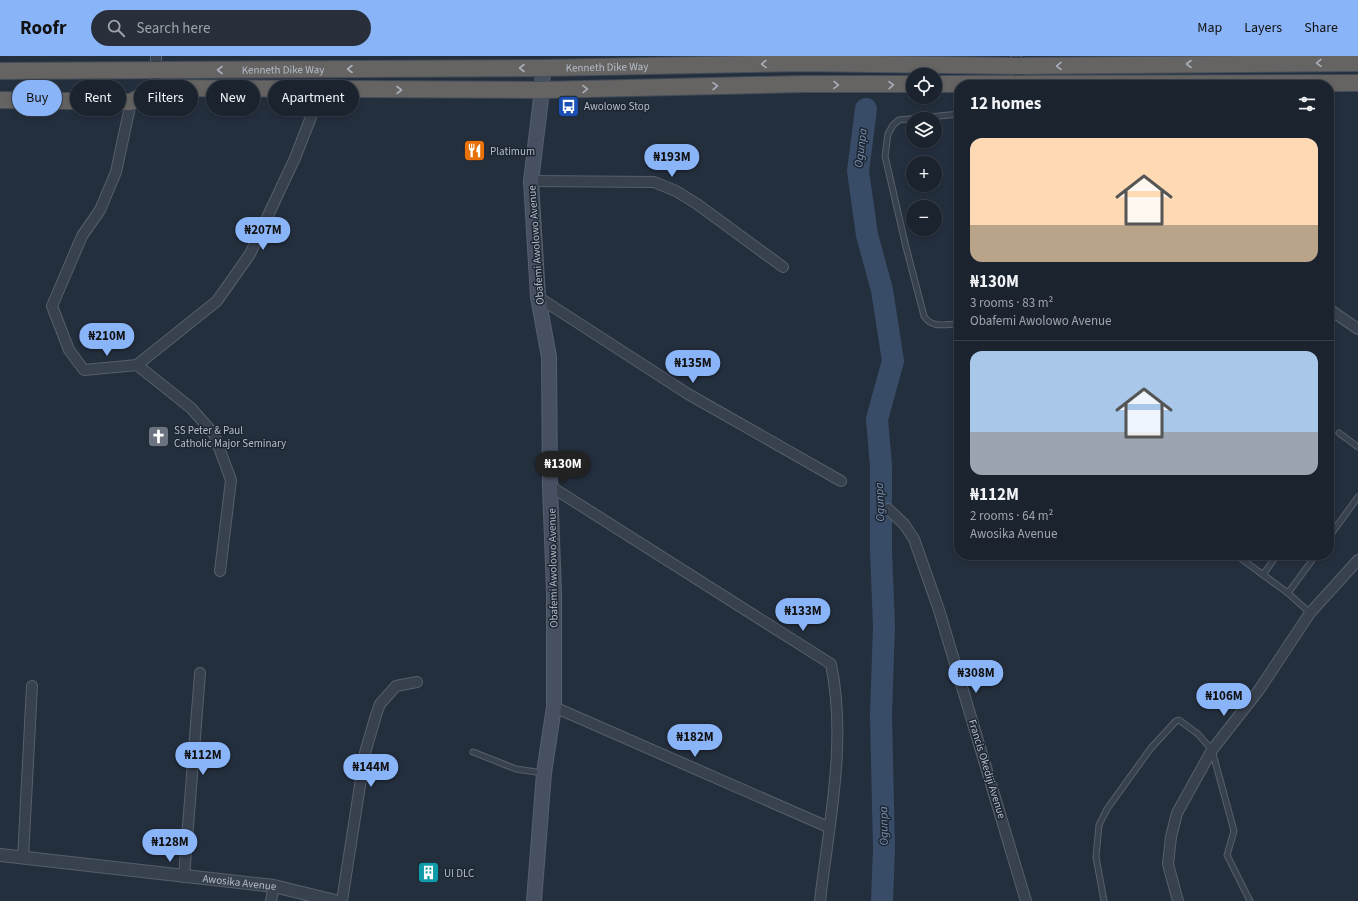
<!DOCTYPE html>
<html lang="en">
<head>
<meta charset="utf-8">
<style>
  :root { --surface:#1b232e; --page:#282f3a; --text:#f1f3f6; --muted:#a0a4aa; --line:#39404a; --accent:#8ab4f8 }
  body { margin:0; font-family:"Source Sans 3",sans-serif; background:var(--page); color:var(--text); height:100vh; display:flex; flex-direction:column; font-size:15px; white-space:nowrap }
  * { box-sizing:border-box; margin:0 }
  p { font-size:13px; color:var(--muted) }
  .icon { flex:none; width:22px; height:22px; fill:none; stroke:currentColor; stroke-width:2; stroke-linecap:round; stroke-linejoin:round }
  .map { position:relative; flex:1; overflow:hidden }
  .sheet { position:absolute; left:954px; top:24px; width:380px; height:480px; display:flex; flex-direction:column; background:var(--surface); border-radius:16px; box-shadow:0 2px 6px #0003,0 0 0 1px var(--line) }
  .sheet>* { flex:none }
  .hud { position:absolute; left:12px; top:24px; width:380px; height:36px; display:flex; gap:8px }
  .controls { position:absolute; left:906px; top:12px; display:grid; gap:8px }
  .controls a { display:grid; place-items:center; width:36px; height:36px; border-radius:50%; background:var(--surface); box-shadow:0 2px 6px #0003,0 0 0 1px var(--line); font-size:20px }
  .price { position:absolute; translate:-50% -34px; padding:0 9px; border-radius:14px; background:var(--accent); color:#111; font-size:13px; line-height:26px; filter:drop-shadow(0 1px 2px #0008) }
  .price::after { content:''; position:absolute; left:50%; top:24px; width:12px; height:9px; margin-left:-6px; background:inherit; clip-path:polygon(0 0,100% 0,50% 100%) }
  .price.on { background:#222; color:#fff }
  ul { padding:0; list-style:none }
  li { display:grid; align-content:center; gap:8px; height:212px; padding:0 16px }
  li+li { border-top:1px solid var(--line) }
  li span { display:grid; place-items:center; height:124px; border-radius:12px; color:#555 }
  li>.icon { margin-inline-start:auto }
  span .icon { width:72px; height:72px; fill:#fffc; stroke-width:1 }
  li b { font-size:17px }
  h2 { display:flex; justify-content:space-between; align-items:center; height:48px; padding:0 16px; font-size:17px }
  .chip { padding:0 14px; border-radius:18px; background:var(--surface); box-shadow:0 2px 6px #0003,0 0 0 1px var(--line); font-size:14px; line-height:36px }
  .chip.on { background:var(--accent); color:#111 }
  header { display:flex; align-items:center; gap:24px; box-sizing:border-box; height:56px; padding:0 20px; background:var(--accent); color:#111 }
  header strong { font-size:19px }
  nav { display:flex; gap:22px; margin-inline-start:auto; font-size:14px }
  .search { width:280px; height:36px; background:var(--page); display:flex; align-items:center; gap:10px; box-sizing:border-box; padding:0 14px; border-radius:22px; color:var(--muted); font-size:15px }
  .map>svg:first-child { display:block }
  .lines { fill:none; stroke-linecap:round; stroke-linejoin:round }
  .river { stroke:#394c67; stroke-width:22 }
  .service-casing { stroke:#565f6c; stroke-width:7 }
  .minor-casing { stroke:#565f6c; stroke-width:12 }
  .tertiary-casing { stroke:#565f6c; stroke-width:14 }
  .secondary-casing { stroke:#565f6c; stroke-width:16 }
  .trunk-casing { stroke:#434c59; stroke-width:18 }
  .service { stroke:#38414e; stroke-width:5 }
  .minor { stroke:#38414e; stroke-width:10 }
  .tertiary { stroke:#38414e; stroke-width:12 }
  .secondary { stroke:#465061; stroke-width:14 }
  .trunk { stroke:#656462; stroke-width:16 }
  .oneway { stroke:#a8afba }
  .labels { text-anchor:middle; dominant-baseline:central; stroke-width:3; stroke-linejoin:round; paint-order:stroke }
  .street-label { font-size:11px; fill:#b4bcc9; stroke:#1d2633 }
  .poi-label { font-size:11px; fill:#b4bcc9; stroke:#1d2633; text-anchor:start }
  .water-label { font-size:12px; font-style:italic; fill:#7c92b1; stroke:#1d2633 }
</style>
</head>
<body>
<header>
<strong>Roofr</strong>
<div class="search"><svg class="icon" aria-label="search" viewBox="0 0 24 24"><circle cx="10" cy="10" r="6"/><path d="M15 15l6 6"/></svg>Search here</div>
<nav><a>Map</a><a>Layers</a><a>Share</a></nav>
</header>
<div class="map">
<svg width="1358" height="845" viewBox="0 0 1358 845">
  <rect width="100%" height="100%" fill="#242f3e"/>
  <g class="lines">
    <!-- river -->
    <polyline class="river" points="866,53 858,115 867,179 882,234 893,305 877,363 881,410 881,495 884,569 881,659 884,793 882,845"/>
    <defs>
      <g id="service">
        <path d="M959,58L899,64L893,69L888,78L885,100L906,191L924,260C932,273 945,268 959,268"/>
        <polyline points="1339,377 1358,391"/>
        <polyline points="1329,481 1358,441"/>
        <polyline points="1236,499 1288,537 1310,557"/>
        <polyline points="1263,519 1277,499"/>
        <polyline points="1288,537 1316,499"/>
        <polyline points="473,696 516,713 543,717"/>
        <polyline points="1104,845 1096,801 1099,769 1107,753 1151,692 1176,665 1179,664 1198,678 1212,694 1234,775 1227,799 1250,845"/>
      </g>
      <g id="minor">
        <polyline points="1016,0 1020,28"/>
        <polyline points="156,20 156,0"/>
        <polyline points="131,46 116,116 100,154 82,180 52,250 69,294 84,314 137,309 191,352 214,378 231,424 220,515"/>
        <polyline points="531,125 654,126 676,135 697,148 783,211"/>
        <polyline points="538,241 688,338 841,425"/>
        <polyline points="1329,253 1358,273"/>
        <polyline points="137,309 217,245 250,198 295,102 311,61 317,34"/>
        <path d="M550,430L831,608C847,686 829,767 820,845"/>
        <polyline points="888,453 904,468 914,483 939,554 1026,845"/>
        <polyline points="554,651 828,771"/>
        <polyline points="23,802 32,630"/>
        <polyline points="184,821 200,617"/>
        <polyline points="271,845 274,830"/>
        <polyline points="342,845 365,697 376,659 380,648 396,630 417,626"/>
        <polyline points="1178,845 1168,808 1171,781 1177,757 1212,694 1259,634 1310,557 1358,504"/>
      </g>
      <g id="tertiary">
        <path id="s1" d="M0,799L274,830L335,845"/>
      </g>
      <polyline id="secondary" points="534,845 544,717 554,651 554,536 550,430 549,301 538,241 531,125 542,34 543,12"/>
      <g id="trunk">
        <path id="s2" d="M0,15L543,12L803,7L1018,10L1358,7"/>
        <polyline points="935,28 1358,27"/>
        <polyline points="0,44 131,46 156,32 542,34 802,28 913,28"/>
      </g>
    </defs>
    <!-- service casing -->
    <use href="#service" class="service-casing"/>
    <!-- minor casing -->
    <use href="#minor" class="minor-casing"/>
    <!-- tertiary casing -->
    <use href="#tertiary" class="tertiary-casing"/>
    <!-- secondary casing -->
    <use href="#secondary" class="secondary-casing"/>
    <!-- trunk casing -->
    <use href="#trunk" class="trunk-casing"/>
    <!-- service -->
    <use href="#service" class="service"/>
    <!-- minor -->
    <use href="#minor" class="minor"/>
    <!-- tertiary -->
    <use href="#tertiary" class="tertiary"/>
    <!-- secondary -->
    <use href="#secondary" class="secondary"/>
    <!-- trunk -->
    <use href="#trunk" class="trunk"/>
  </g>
  <!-- one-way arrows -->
  <defs><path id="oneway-chevron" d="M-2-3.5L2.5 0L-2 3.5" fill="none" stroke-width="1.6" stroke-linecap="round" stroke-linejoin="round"/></defs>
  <g class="oneway">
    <use href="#oneway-chevron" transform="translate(1319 7) rotate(179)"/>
    <use href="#oneway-chevron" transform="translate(764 8) rotate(179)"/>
    <use href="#oneway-chevron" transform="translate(1189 8) rotate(180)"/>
    <use href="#oneway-chevron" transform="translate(1059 10) rotate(179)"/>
    <use href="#oneway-chevron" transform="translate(522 12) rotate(180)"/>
    <use href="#oneway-chevron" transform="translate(350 13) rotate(180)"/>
    <use href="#oneway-chevron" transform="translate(220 14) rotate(180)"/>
    <use href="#oneway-chevron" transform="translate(836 29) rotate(1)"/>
    <use href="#oneway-chevron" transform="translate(891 29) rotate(-1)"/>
    <use href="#oneway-chevron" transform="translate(715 30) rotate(-1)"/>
    <use href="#oneway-chevron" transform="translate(585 33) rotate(-1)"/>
    <use href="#oneway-chevron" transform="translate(399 34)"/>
  </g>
  <!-- icons -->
  <defs>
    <symbol id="bus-square" viewBox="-11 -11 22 22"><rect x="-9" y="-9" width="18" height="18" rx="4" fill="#1a4fb4" stroke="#1d2633"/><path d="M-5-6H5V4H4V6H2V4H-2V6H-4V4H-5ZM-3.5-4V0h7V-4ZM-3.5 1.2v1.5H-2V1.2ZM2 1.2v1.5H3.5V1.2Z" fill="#fff"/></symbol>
    <symbol id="restaurant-square" viewBox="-11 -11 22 22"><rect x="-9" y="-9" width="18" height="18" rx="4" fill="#e8710a" stroke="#1d2633"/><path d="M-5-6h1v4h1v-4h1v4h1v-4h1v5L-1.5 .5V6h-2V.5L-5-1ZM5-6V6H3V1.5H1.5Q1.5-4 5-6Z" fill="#fff"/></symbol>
    <symbol id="church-square" viewBox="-11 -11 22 22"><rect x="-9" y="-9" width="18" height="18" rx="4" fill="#6b7280" stroke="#1d2633"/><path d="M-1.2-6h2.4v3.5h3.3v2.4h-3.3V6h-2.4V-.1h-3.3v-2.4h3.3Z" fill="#fff"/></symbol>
    <symbol id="building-square" viewBox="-11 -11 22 22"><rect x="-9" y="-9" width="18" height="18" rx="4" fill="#0f9aa8" stroke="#1d2633"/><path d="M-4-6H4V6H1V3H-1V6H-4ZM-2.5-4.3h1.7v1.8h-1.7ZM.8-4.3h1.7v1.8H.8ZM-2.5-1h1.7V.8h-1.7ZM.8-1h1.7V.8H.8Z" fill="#fff"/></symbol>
  </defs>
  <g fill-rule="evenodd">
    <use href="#bus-square" x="556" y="38" width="25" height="25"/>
    <use href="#restaurant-square" x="462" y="82" width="25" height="25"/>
    <use href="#church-square" x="146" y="368" width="25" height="25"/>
    <use href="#building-square" x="416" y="804" width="25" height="25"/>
  </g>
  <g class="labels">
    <!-- street labels -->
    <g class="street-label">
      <text stroke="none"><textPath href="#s2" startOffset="607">Kenneth Dike Way</textPath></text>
      <text stroke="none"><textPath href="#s2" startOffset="283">Kenneth Dike Way</textPath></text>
      <text transform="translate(536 189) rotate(-94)">Obafemi Awolowo Avenue</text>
      <text transform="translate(553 512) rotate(-91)">Obafemi Awolowo Avenue</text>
      <text transform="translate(987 713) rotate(73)">Francis Okediji Avenue</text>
      <text stroke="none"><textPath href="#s1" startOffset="241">Awosika Avenue</textPath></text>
    </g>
    <!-- poi labels -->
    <g class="poi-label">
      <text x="584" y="50">Awolowo Stop</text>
      <text x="490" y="95">Platimum</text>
      <text x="174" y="374">SS Peter &amp; Paul<tspan x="174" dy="13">Catholic Major Seminary</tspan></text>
      <text x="444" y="817">UI DLC</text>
    </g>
    <!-- water labels -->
    <g class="water-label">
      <text transform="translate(861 92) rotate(-83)">Ogunpa</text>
      <text transform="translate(880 446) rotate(-92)">Ogunpa</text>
      <text transform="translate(884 770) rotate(-91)">Ogunpa</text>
    </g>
  </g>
</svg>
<div class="controls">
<a><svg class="icon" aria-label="locate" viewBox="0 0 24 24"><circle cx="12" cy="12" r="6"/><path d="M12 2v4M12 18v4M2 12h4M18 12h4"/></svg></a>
<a><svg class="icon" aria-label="layers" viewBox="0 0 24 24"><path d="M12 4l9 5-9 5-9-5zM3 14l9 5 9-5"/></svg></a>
<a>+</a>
<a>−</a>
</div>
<b class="price" style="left:672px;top:122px">₦193M</b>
<b class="price" style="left:263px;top:195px">₦207M</b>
<b class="price" style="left:107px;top:301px">₦210M</b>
<b class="price" style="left:693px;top:328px">₦135M</b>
<b class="price on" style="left:563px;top:429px">₦130M</b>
<b class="price" style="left:803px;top:576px">₦133M</b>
<b class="price" style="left:976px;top:638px">₦308M</b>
<b class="price" style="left:1224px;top:661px">₦106M</b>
<b class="price" style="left:695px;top:702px">₦182M</b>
<b class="price" style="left:203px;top:720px">₦112M</b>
<b class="price" style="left:371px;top:732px">₦144M</b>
<b class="price" style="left:170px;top:807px">₦128M</b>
<div class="hud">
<a class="chip on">Buy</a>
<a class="chip">Rent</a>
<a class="chip">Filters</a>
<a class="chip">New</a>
<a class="chip">Apartment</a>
</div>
<section class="sheet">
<h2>12 homes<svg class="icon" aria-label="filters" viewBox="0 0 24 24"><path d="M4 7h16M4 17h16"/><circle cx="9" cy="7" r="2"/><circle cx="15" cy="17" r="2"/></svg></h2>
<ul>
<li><span style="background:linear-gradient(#ffd9b3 70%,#b9a48a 0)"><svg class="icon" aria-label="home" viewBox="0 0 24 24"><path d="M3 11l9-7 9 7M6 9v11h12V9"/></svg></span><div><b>₦130M</b><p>3 rooms · 83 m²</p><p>Obafemi Awolowo Avenue</p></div></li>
<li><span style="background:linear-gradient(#a9c7e8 65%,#9aa5b1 0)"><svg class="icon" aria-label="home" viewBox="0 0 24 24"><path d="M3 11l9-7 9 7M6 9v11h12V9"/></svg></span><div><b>₦112M</b><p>2 rooms · 64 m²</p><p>Awosika Avenue</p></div></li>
</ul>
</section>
</div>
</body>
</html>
